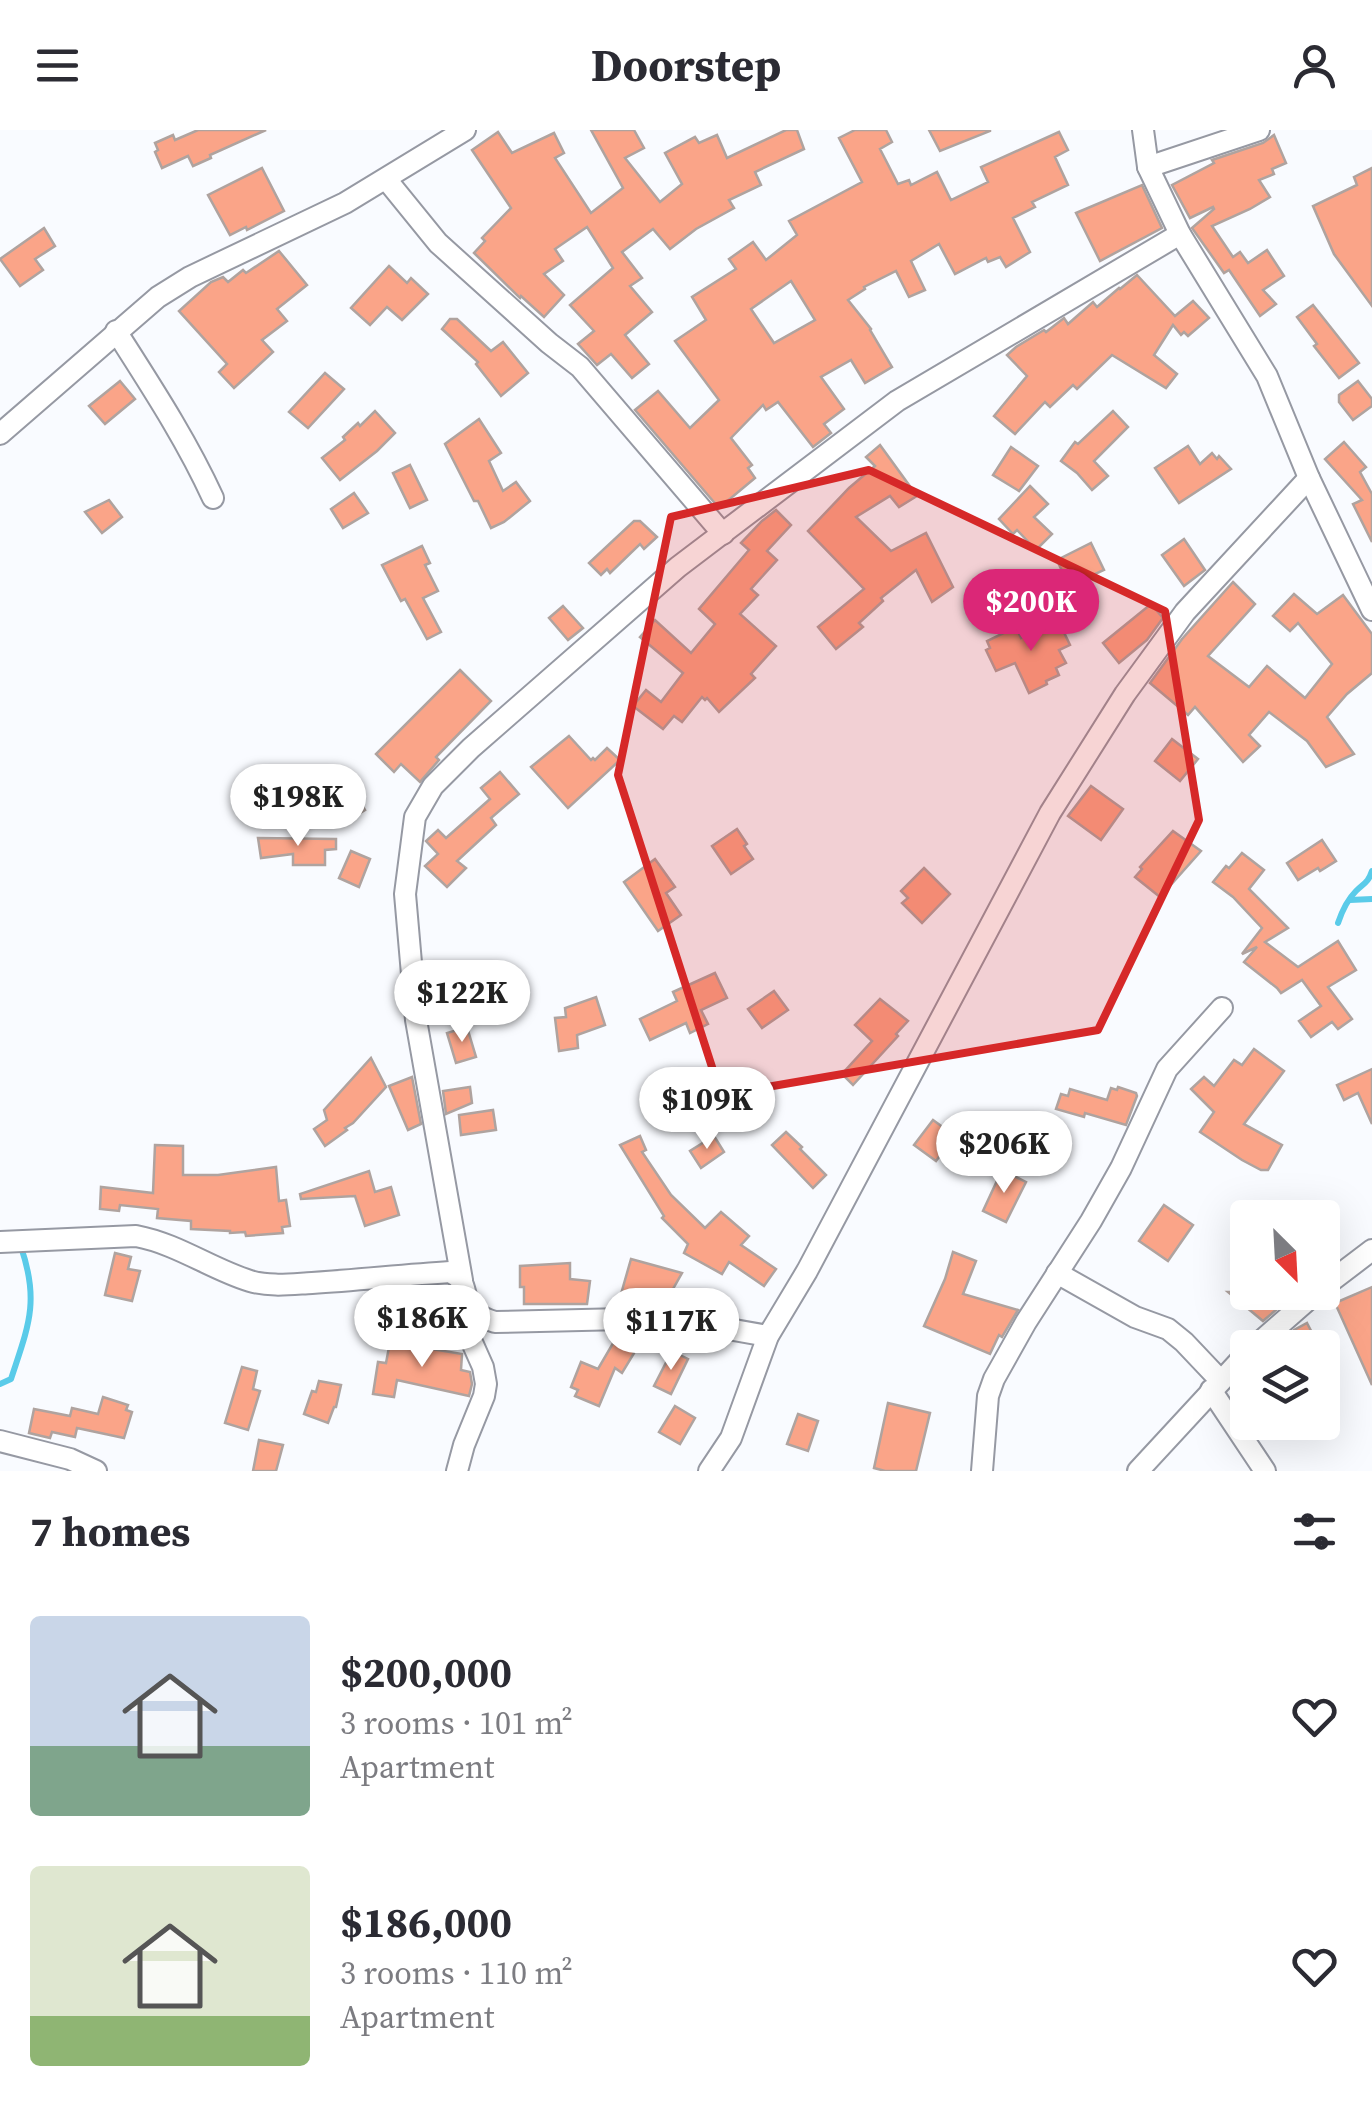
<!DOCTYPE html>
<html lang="en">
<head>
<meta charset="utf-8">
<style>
  :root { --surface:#fff; --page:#f2f2f3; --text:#2b2b33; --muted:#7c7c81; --accent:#db2777 }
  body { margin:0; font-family:"Source Serif 4",serif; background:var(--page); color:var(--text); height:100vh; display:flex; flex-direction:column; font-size:38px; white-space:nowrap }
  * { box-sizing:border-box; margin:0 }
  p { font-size:32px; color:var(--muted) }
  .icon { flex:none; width:55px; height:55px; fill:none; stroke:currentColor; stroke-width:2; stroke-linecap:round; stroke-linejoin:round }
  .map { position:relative; height:1341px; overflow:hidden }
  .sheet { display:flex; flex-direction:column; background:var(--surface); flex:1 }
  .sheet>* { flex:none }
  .needle { width:65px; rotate:156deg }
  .controls { position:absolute; left:1230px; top:1070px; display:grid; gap:20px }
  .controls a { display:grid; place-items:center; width:110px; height:110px; border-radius:10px; background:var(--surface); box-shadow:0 10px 40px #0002; font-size:50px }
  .price { position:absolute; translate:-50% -85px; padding:0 22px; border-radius:35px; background:#fff; color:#222; font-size:32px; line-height:65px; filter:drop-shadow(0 2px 5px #0008) }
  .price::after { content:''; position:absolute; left:50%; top:60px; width:30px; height:22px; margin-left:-15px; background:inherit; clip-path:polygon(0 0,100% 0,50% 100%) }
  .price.current { background:var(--accent); color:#fff }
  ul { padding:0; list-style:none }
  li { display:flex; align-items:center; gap:30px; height:250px; padding:0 30px }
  li span { display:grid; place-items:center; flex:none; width:280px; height:200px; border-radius:10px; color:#555 }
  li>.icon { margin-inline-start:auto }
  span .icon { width:120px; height:120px; fill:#fffc; stroke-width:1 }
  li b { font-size:42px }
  h2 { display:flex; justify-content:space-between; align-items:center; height:120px; padding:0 30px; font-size:42px }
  header { display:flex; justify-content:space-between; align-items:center; height:130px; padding:0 30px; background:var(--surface); font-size:45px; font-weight:700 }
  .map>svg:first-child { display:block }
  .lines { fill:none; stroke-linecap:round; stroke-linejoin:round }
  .stream { stroke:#5acbe9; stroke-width:6 }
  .building { fill:#faa488; stroke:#afa39f; stroke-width:2.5; fill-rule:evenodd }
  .minor-casing { stroke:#9699a3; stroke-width:24 }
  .minor { stroke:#fff; stroke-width:20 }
  .marked { fill:#d62828; fill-opacity:0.2; stroke:#d62828; stroke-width:8; stroke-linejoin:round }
</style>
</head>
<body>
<header><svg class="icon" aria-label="menu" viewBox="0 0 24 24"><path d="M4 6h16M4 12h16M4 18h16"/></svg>Doorstep<svg class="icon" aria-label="person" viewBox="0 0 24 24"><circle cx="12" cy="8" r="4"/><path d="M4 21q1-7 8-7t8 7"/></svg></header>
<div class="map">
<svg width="1372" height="1341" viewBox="0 0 1372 1341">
  <rect width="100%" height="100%" fill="#f9fbff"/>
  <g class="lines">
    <!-- stream -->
    <g class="stream">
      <polyline points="1350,770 1372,769"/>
      <path d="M1338,793C1342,781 1347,770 1356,761C1364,753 1368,753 1372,741"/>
      <path d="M0,1254L11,1249C28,1197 40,1172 21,1117"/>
    </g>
  </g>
  <!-- building -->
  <g class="building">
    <polygon points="198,0 266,0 210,25 211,28 193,36 188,26 162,38 155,22 158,20 155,13 173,5 175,10"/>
    <polygon points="591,0 634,0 644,18 625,28 660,72 682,54 665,23 695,7 699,13 717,5 727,28 786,0 797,0 804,19 755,42 761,55 729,70 734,78 696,99 670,119 653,99 622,122 642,148 630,156 652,182 625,205 649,234 632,248 611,224 597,235 578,214 594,201 570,175 613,138 587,97 555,119 563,131 544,144 564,165 544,187 521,166 520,168 474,123 485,111 482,108 511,78 472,20 498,2 512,23 554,3 564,23 555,28 591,83 623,58"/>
    <path d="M855,0H886L892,12L880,19L898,54L909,50L911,55L937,42L951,70L988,52L981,37L1059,2L1068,20L1055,27L1068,55L1032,72L1035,77L1013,88L1030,122L1006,137L1000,127L988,132L986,128L955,144L939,114L911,131L925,160L909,167L896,141L864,157L865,159L848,170L871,199L870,200L892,237L865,253L851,230L821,247L844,279L824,294L831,303L813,317L778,272L766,280L763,275L731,308L752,335L748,338L755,348L719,378L635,280L658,261L690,298L719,270L675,211L706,190L692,167L736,139L729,129L753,112L766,130L797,105L789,91L862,52L839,8ZM791,151L815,190L774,213L751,179Z"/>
    <polygon points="929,0 990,0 990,1 940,21"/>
    <polygon points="1274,5 1286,33 1272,39 1274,44 1259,50 1270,67 1250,79 1212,96 1233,127 1240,122 1248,133 1267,120 1284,146 1263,160 1276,174 1260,186 1229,140 1224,143 1192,98 1214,79 1213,77 1190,88 1172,55 1214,33 1212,30 1263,13"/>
    <polygon points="262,38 284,81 247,100 246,97 230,105 208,65"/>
    <polygon points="1372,38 1372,176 1334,124 1313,76 1357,55 1354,47"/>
    <polygon points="1142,55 1162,98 1100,131 1076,83"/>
    <polygon points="44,98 55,116 35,129 43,140 20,156 0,129"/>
    <polygon points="279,121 307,155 277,179 287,191 262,210 273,222 234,258 219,242 227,234 179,181 211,152 223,147 228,152 243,140 246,143"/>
    <polygon points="389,136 407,153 411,148 428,164 402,190 387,177 370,195 351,178"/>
    <polygon points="1137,145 1175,186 1193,171 1209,188 1188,206 1184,202 1181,205 1173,195 1154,225 1177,244 1166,258 1112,225 1077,259 1073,255 1050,277 1045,272 1015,304 994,286 1027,246 1007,225 1016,217 1044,200 1046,202 1064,188 1068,194 1093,172 1097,177 1119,158 1120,159"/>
    <polygon points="1313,175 1359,233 1339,248 1314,216 1317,214 1297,187"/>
    <polygon points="450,189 457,189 491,221 503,212 528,243 501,266 476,234 478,232 442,199"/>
    <polygon points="325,243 344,259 308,298 289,282"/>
    <polygon points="120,251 135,269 105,294 89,276"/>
    <polygon points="1358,251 1372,269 1372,276 1353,290 1339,272 1339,265"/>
    <polygon points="375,281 395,303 377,321 340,350 322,328 345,310 343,307 358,293 360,296"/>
    <polygon points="1113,281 1128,297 1094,331 1108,346 1092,360 1077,343 1061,331 1075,312 1078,314"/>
    <polygon points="479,289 501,323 489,331 503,361 516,352 530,371 504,392 491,398 478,371 474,371 445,314"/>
    <polygon points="1344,312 1366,337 1360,342 1372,364 1372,412 1353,374 1362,370 1325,329"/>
    <polygon points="880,315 917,366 899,377 890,366 856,387 891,421 926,403 953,457 932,472 916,440 881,468 883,471 859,493 863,497 836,519 818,497 864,459 808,401 849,358 875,336 866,327"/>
    <polygon points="1188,316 1200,334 1212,323 1217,329 1219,326 1231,339 1179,373 1155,338"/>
    <polygon points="1011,317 1038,336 1019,361 993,345"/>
    <polygon points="410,335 427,370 410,378 393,343"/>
    <polygon points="1030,356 1048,374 1034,387 1052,404 1036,420 1017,400 1013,404 999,389"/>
    <polygon points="354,363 368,383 343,398 331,379"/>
    <polygon points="109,370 122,387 102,403 85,382"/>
    <polygon points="776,380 791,395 767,421 777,430 751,459 758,465 740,484 776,516 751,544 755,548 719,582 707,568 705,570 702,567 682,592 674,586 663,599 633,576 646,560 661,572 683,543 640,507 655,490 691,523 715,494 699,479 749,420 741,413 762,391"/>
    <polygon points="634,391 640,391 657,407 644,419 640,414 610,443 607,439 601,445 589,433"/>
    <polygon points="1184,409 1205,440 1184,456 1162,425"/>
    <polygon points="1091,413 1104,440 1069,456 1057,430"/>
    <polygon points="422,416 430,433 425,435 438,461 423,468 441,502 427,509 405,469 401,471 382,435"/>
    <polygon points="1233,452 1255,474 1208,526 1249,557 1267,536 1305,568 1332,534 1298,493 1290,501 1273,486 1294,464 1317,484 1343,465 1372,504 1372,543 1347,564 1327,587 1354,624 1326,637 1307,611 1269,582 1249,605 1260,616 1243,632 1195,577 1188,585 1150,553 1182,509"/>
    <polygon points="1151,474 1163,488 1147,510 1119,533 1103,513"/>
    <polygon points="563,476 583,498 568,510 549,488"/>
    <polygon points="1058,490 1070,515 1059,520 1066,533 1056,538 1059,545 1046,551 1047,554 1029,563 1015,533 996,541 986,520 990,518 987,511 1016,497 1021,508"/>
    <polygon points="460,540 491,571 436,627 439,630 420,652 401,634 394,642 376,624"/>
    <polygon points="569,606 591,630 593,628 595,630 607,618 620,630 568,678 531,637"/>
    <polygon points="1172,609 1198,629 1180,651 1155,631"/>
    <polygon points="500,642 519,664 491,688 496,695 457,731 466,738 447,757 425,736 438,724 426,711 438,700 446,708 490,669 481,658"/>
    <polygon points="347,649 365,680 348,690 330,659"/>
    <polygon points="1091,656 1123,679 1101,710 1068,686"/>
    <polygon points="737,699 747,714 744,716 753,729 731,744 712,716"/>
    <polygon points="1173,701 1201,721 1160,767 1135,747 1142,739 1140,737"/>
    <polygon points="258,708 336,709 336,719 325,720 325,735 293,735 293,724 261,728"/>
    <polygon points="1322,710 1336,731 1320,741 1318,738 1298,750 1287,733"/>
    <polygon points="351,721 370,729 359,757 339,748"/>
    <polygon points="1242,723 1264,740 1249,759 1288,798 1265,812 1298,837 1338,811 1356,840 1328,857 1352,889 1338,899 1332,892 1311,907 1299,891 1321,876 1302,850 1281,863 1277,858 1244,832 1257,817 1242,824 1262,798 1233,767 1213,752 1226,736 1229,738"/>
    <polygon points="655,729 675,757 666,763 681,785 658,801 624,752"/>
    <polygon points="924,738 950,764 922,793 902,773 908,768 901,761"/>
    <polygon points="715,843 727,868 701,880 708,894 690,903 686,893 650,910 640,889 677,871 673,862"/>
    <polygon points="774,861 788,880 762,898 748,879"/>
    <polygon points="596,867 605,895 577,905 578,918 559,921 555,888 566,887 565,878"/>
    <polygon points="880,869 908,891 896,904 898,906 853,955 842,944 872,911 855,895"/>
    <polygon points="467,897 476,927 456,933 447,903"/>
    <polygon points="1254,919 1284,941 1244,994 1282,1015 1268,1040 1261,1040 1242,1030 1200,1002 1214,982 1191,959 1204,947 1214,956 1234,930 1242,935"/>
    <polygon points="371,928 386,957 353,993 345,998 347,1000 325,1016 314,999 327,990 324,980"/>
    <polygon points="1372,939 1372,994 1358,963 1344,970 1337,955"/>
    <polygon points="412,947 421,994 408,1000 389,956"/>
    <polygon points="470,957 472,973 446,984 443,961"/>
    <polygon points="1118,957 1136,963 1137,966 1126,995 1085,983 1084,987 1056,979 1061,964 1068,966 1070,959 1107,970 1111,958 1117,960"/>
    <polygon points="493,980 496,1000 461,1005 459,985"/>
    <polygon points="933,990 955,1006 936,1031 914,1015"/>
    <polygon points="786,1002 802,1017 800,1019 826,1045 813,1058 772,1015"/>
    <polygon points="640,1006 646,1020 642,1022 671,1065 705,1098 721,1082 749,1106 741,1115 776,1139 764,1156 729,1132 722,1144 684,1123 688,1114 662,1088 664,1086 620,1015"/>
    <polygon points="714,1006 724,1022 701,1038 690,1021"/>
    <polygon points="155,1015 183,1016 183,1045 218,1045 276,1037 279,1071 286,1070 290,1096 282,1097 283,1103 246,1106 245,1102 230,1103 230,1101 191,1099 191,1091 157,1088 158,1079 120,1075 119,1081 100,1079 101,1057 153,1063"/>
    <polygon points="1002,1040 1026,1052 1006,1092 983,1081"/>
    <polygon points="369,1041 375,1062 391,1057 399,1085 365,1096 355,1066 301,1069 300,1064"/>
    <polygon points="1164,1075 1193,1095 1168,1131 1139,1111"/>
    <polygon points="953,1122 976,1131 963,1164 1018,1180 1002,1207 999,1205 990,1224 924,1196 945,1149"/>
    <polygon points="115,1123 131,1127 128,1139 140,1141 132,1171 105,1165"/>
    <polygon points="631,1129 682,1143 665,1173 652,1170 652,1172 621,1164"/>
    <polygon points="570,1133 570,1149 590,1151 587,1174 524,1174 524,1157 520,1157 520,1136"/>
    <polygon points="1372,1157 1372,1255 1335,1173"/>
    <polygon points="1228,1162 1272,1162 1284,1173 1263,1191"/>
    <polygon points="1307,1193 1320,1218 1274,1218 1294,1200"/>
    <polygon points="619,1203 639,1215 622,1243 615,1238 599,1276 575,1266 578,1260 571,1257 581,1232 598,1239"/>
    <polygon points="390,1212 462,1224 461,1240 470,1242 472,1254 469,1266 397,1250 394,1267 373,1264 378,1232 386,1233"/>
    <polygon points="672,1221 688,1229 671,1264 654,1256"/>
    <polygon points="242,1237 257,1241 253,1259 260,1261 248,1300 225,1293"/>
    <polygon points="319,1251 341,1255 336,1277 334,1277 328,1293 304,1284 312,1261 316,1262"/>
    <polygon points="103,1267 128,1275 126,1280 132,1282 124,1308 77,1298 75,1307 52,1302 50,1308 29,1303 34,1279 70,1286 72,1278 98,1284"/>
    <polygon points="888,1273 930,1283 916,1341 885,1341 874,1338"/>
    <polygon points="675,1276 695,1288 680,1314 659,1302"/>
    <polygon points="798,1284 818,1291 808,1321 787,1314"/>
    <polygon points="259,1310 283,1315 276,1341 253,1341"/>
  </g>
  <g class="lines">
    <defs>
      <g id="minor">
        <polyline points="1143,0 1148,37 1180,104 1267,246 1309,348 1372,480"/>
        <polyline points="1148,37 1259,0"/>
        <polyline points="386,49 438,113 549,213 580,237 723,404"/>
        <path d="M116,201C151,256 186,309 213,368"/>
        <polyline points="0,304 158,167 190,147 345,73 465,0"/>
        <path d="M0,1112L136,1106C178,1114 211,1139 250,1151C270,1157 292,1154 312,1153C358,1150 404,1145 450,1142C477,1154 451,1179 495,1192L666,1188L768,1206"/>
        <polyline points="1057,1143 1135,1187 1168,1199 1184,1212 1220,1250"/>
        <polyline points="462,1150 416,890 405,764 415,687 433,656 471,618 678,437 897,271 1180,104"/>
        <polyline points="1322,1158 1372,1120"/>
        <polyline points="1253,1218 1317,1162"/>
        <polyline points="1211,1260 1265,1341"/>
        <polyline points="0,1311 70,1329 96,1341"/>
        <polyline points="457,1341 464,1315 484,1266 486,1254 483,1237 471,1210 470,1178"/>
        <polyline points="709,1341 731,1308 768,1206 807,1141 1050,683 1125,564 1185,482 1309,348"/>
        <polyline points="982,1341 988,1266 994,1249 1026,1192 1091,1091 1121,1038 1167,939 1222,878"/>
        <polyline points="1138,1341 1248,1222"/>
      </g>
    </defs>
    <!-- minor casing -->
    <use href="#minor" class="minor-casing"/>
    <!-- minor -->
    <use href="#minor" class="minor"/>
  </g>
  <!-- marked area -->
  <path class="marked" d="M869,340L1165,481L1199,690L1098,900L721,965L618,645L671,387Z"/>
</svg>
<div class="controls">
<a><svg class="needle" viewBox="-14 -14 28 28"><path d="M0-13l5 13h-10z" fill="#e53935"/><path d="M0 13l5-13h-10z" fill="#7c7c81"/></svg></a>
<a><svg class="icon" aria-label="layers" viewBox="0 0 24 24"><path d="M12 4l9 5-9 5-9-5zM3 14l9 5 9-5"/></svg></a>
</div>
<b class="price current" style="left:1031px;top:524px">$200K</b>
<b class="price" style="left:298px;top:719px">$198K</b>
<b class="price" style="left:462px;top:915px">$122K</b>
<b class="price" style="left:707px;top:1022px">$109K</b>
<b class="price" style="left:1004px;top:1066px">$206K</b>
<b class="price" style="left:422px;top:1240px">$186K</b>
<b class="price" style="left:671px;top:1243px">$117K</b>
</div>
<section class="sheet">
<h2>7 homes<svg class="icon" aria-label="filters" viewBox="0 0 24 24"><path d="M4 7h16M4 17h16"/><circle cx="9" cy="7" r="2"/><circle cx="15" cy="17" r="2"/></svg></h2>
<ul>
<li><span style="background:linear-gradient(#c9d6e8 65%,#7fa58c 0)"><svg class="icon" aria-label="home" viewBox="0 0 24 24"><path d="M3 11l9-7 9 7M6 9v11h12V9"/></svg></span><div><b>$200,000</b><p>3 rooms · 101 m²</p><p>Apartment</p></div><svg class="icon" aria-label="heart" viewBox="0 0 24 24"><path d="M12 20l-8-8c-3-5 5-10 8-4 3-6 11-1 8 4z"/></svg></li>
<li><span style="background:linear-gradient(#dfe7d0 75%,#8fb573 0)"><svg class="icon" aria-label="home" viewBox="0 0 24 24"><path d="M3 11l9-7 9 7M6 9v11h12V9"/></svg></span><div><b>$186,000</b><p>3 rooms · 110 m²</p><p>Apartment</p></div><svg class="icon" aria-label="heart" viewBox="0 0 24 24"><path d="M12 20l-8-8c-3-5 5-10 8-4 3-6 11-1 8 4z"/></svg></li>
</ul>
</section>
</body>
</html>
